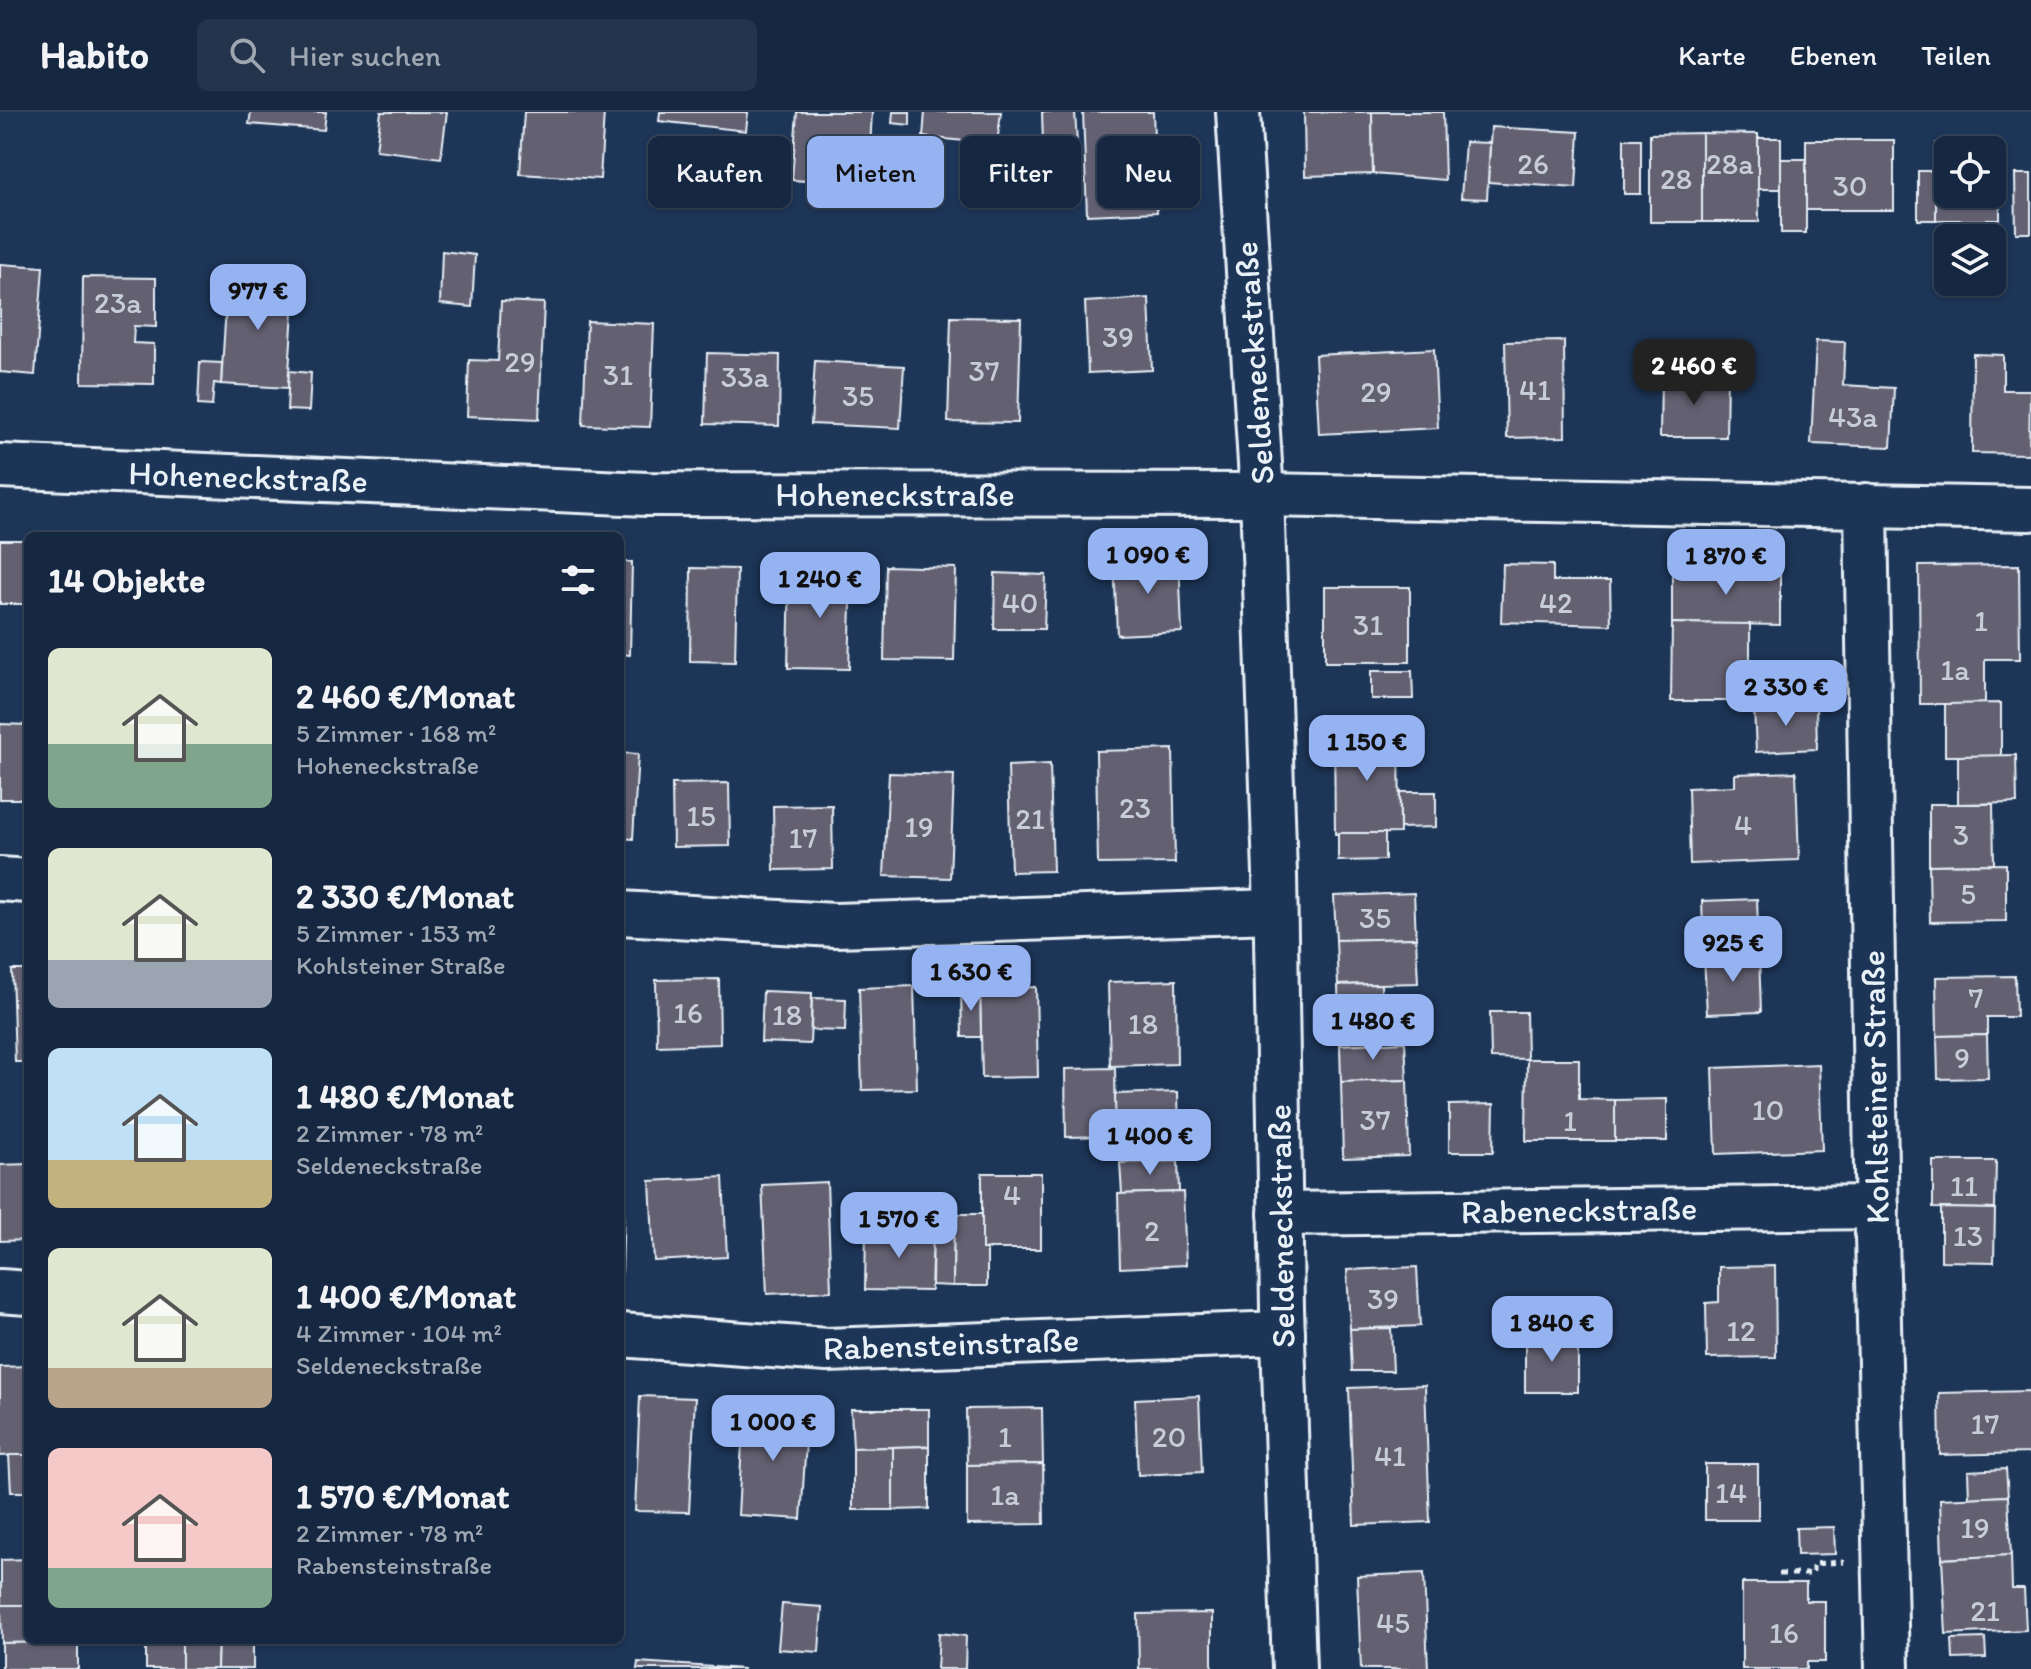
<!DOCTYPE html>
<html lang="de">
<head>
<meta charset="utf-8">
<style>
  :root { --surface:#162841; --page:#23344c; --text:#f1f3f6; --muted:#9ea6b1; --line:#35445a; --accent:#95b2f1 }
  body { margin:0; font-family:Itim,sans-serif; background:var(--page); color:var(--text); height:100vh; display:flex; flex-direction:column; font-size:30px; white-space:nowrap }
  * { box-sizing:border-box; margin:0 }
  p { font-size:26px; color:var(--muted) }
  .icon { flex:none; width:44px; height:44px; fill:none; stroke:currentColor; stroke-width:2; stroke-linecap:round; stroke-linejoin:round }
  .map { position:relative; flex:1; overflow:hidden }
  .drawer { position:absolute; left:24px; top:420px; width:600px; height:1112px; display:flex; flex-direction:column; background:var(--surface); border-radius:12px; box-shadow:0 2px 6px #0004,0 0 0 2px var(--line) }
  .drawer>* { flex:none }
  .top-card { position:absolute; left:648px; top:24px; width:760px; height:72px; display:flex; gap:16px }
  .tools { position:absolute; left:1934px; top:24px; display:grid; gap:16px }
  .tools a { display:grid; place-items:center; width:72px; height:72px; border-radius:12px; background:var(--surface); box-shadow:0 2px 6px #0004,0 0 0 2px var(--line); font-size:40px }
  .price { position:absolute; translate:-50% -68px; padding:0 18px; border-radius:16px; background:var(--accent); color:#111; font-size:26px; line-height:52px; filter:drop-shadow(0 2px 4px #0008) }
  .price::after { content:''; position:absolute; left:50%; top:48px; width:24px; height:18px; margin-left:-12px; background:inherit; clip-path:polygon(0 0,100% 0,50% 100%) }
  .price.on { background:#222; color:#fff }
  ul { padding:0; list-style:none }
  li { display:flex; align-items:center; gap:24px; height:200px; padding:0 24px }
  li span { display:grid; place-items:center; flex:none; width:224px; height:160px; border-radius:12px; color:#555 }
  li>.icon { margin-inline-start:auto }
  span .icon { width:96px; height:96px; fill:#fffc; stroke-width:1 }
  li b { font-size:34px }
  h2 { display:flex; justify-content:space-between; align-items:center; height:96px; padding:0 24px; font-size:34px }
  .pill { padding:0 28px; border-radius:12px; background:var(--surface); box-shadow:0 2px 6px #0004,0 0 0 2px var(--line); font-size:28px; line-height:72px }
  .pill.on { background:var(--accent); color:#111 }
  header { display:flex; align-items:center; gap:48px; box-sizing:border-box; height:112px; padding:0 40px; background:var(--surface); border-bottom:2px solid var(--line) }
  header strong { font-size:38px }
  nav { display:flex; gap:44px; margin-inline-start:auto; font-size:28px }
  .search { width:560px; height:72px; background:var(--page); display:flex; align-items:center; gap:20px; box-sizing:border-box; padding:0 28px; border-radius:12px; color:var(--muted); font-size:30px }
  .map>svg:first-child { display:block }
  .building { fill:#646072; stroke:#e8f1f8; stroke-width:2; fill-rule:evenodd }
  .lines { fill:none; stroke-linecap:round; stroke-linejoin:round }
  .street-casing { stroke:#e8f1f8; stroke-width:48 }
  .path { stroke:#e8f1f8; stroke-width:5; stroke-dasharray:6 6; stroke-linecap:butt }
  .street { stroke:#1d3557; stroke-width:42 }
  .labels { text-anchor:middle; dominant-baseline:central; stroke-width:8; stroke-linejoin:round; paint-order:stroke }
  .number-label { font-size:30px; fill:#c7cdd6 }
  .street-label { font-size:34px; fill:#e8f1f8; stroke:#1d3557 }
</style>
</head>
<body>
<header>
<strong>Habito</strong>
<div class="search"><svg class="icon" aria-label="search" viewBox="0 0 24 24"><circle cx="10" cy="10" r="6"/><path d="M15 15l6 6"/></svg>Hier suchen</div>
<nav><a>Karte</a><a>Ebenen</a><a>Teilen</a></nav>
</header>
<div class="map">
<svg width="2031" height="1557" viewBox="0 0 2031 1557">
  <rect width="100%" height="100%" fill="#1d3557"/>
  <filter id="ink" filterUnits="userSpaceOnUse"><feTurbulence type="fractalNoise" baseFrequency=".0125" numOctaves="2"/><feDisplacementMap in="SourceGraphic" scale="16" xChannelSelector="R" yChannelSelector="G"/><feConvolveMatrix kernelMatrix="1 2 1 2 8 2 1 2 1" color-interpolation-filters="sRGB"/></filter>
  <g filter="url(#ink)">
    <!-- building -->
    <g class="building">
      <polygon points="251,0 326,0 324,18 249,12"/>
      <polygon points="381,0 447,0 441,46 376,38"/>
      <polygon points="524,0 604,0 600,67 520,62"/>
      <polygon points="660,0 748,0 746,19 659,9"/>
      <polygon points="797,0 872,0 868,73 792,68"/>
      <polygon points="893,0 910,0 910,13 892,11"/>
      <polygon points="925,0 1001,0 997,32 923,25"/>
      <polygon points="1042,0 1075,0 1077,31 1043,32"/>
      <polygon points="1083,0 1153,0 1157,100 1087,103"/>
      <polygon points="1304,0 1372,0 1373,62 1305,64"/>
      <polygon points="1372,0 1443,0 1445,68 1373,62"/>
      <polygon points="1491,15 1579,20 1576,76 1488,70"/>
      <polygon points="1702,21 1758,22 1759,110 1702,110"/>
      <polygon points="1702,21 1702,110 1650,110 1650,22"/>
      <rect x="1758" y="26" width="23" height="51"/>
      <rect x="1624" y="27" width="17" height="55"/>
      <rect x="1806" y="28" width="88" height="70"/>
      <polygon points="1465,30 1490,31 1487,87 1461,86"/>
      <path d="M1936,31H2000V108H1936ZM1948,38H1992V82H1948Z"/>
      <rect x="1781" y="47" width="25" height="74"/>
      <rect x="1918" y="59" width="18" height="49"/>
      <polygon points="2015,62 2031,62 2031,121 2016,121"/>
      <polygon points="442,139 475,143 472,195 440,192"/>
      <polygon points="0,152 43,155 35,263 0,260"/>
      <polygon points="228,164 295,167 288,276 221,272"/>
      <polygon points="83,165 156,166 156,215 134,214 133,231 154,232 154,272 82,271"/>
      <polygon points="1149,186 1152,258 1088,261 1085,190"/>
      <polygon points="501,189 544,191 539,307 467,304 469,248 498,249"/>
      <polygon points="951,205 1021,206 1018,311 948,310"/>
      <polygon points="587,209 654,212 650,315 583,313"/>
      <polygon points="1564,229 1565,325 1507,326 1505,230"/>
      <polygon points="1816,229 1845,230 1843,273 1894,276 1891,335 1811,332"/>
      <polygon points="1434,237 1438,316 1319,322 1315,243"/>
      <polygon points="707,241 780,243 779,314 705,312"/>
      <polygon points="1973,242 2003,243 2003,278 2030,278 2029,342 1972,341"/>
      <polygon points="815,249 904,254 900,316 811,312"/>
      <polygon points="200,250 222,251 221,272 214,271 212,294 198,293"/>
      <polygon points="289,259 311,261 309,299 287,298"/>
      <polygon points="1661,265 1727,265 1726,325 1660,325"/>
      <rect x="0" y="428" width="28" height="64"/>
      <polygon points="1179,445 1182,520 1117,523 1114,447"/>
      <polygon points="620,450 632,450 630,543 620,542"/>
      <polygon points="1503,452 1553,453 1553,469 1610,469 1611,513 1501,510"/>
      <polygon points="2019,453 2020,547 1985,547 1985,592 1920,592 1919,454"/>
      <polygon points="886,454 956,456 954,549 884,548"/>
      <polygon points="691,456 737,457 735,550 690,549"/>
      <polygon points="1672,458 1780,459 1780,513 1672,511"/>
      <polygon points="790,459 852,460 849,557 788,556"/>
      <polygon points="995,461 1046,463 1044,517 994,517"/>
      <rect x="1325" y="475" width="85" height="75"/>
      <polygon points="1672,511 1750,512 1750,589 1671,589"/>
      <polygon points="1371,559 1412,559 1413,587 1371,587"/>
      <polygon points="2001,591 2001,644 1945,644 1945,592"/>
      <polygon points="1816,592 1817,637 1756,640 1754,595"/>
      <polygon points="0,612 28,613 28,687 0,687"/>
      <polygon points="1399,620 1400,721 1335,722 1334,621"/>
      <polygon points="1173,637 1175,751 1098,752 1096,639"/>
      <polygon points="620,641 638,642 633,727 620,726"/>
      <polygon points="2016,643 2017,691 1958,692 1958,644"/>
      <polygon points="1050,652 1053,759 1011,760 1008,654"/>
      <polygon points="1796,660 1799,748 1690,752 1688,676 1735,674 1735,662"/>
      <polygon points="889,661 954,663 950,766 884,764"/>
      <polygon points="729,671 730,734 673,735 672,672"/>
      <polygon points="1400,680 1436,680 1436,715 1400,716"/>
      <polygon points="1929,692 1993,692 1994,752 1929,753"/>
      <polygon points="832,693 833,757 774,758 773,694"/>
      <polygon points="1338,721 1385,721 1385,748 1338,749"/>
      <polygon points="2006,752 2006,809 1930,810 1929,753"/>
      <polygon points="1414,781 1416,826 1336,828 1334,784"/>
      <polygon points="1757,787 1759,843 1704,845 1702,789"/>
      <polygon points="1416,826 1418,871 1338,873 1336,828"/>
      <polygon points="1759,843 1761,900 1707,902 1704,845"/>
      <polygon points="12,858 28,858 28,950 15,950"/>
      <polygon points="2015,864 2016,905 1987,905 1987,923 1937,924 1936,865"/>
      <polygon points="719,867 720,932 657,934 656,868"/>
      <polygon points="1176,868 1177,952 1110,954 1108,870"/>
      <polygon points="1381,872 1383,916 1339,917 1338,873"/>
      <polygon points="914,874 917,977 862,978 859,876"/>
      <polygon points="1036,875 1038,965 982,966 980,877"/>
      <polygon points="961,877 980,877 981,925 962,925"/>
      <polygon points="763,879 812,881 810,932 761,930"/>
      <polygon points="812,886 846,887 845,919 811,918"/>
      <polygon points="1490,900 1526,900 1527,947 1491,946"/>
      <polygon points="1383,916 1383,931 1340,933 1339,917"/>
      <polygon points="1987,923 1988,966 1938,967 1937,924"/>
      <polygon points="1405,930 1407,968 1341,970 1340,933"/>
      <polygon points="1527,947 1579,947 1579,987 1615,988 1615,1029 1526,1029"/>
      <polygon points="1819,952 1822,1038 1716,1042 1713,956"/>
      <polygon points="1115,956 1116,1024 1066,1025 1065,957"/>
      <polygon points="1407,968 1409,1044 1343,1046 1341,970"/>
      <polygon points="1178,980 1179,1023 1116,1024 1115,982"/>
      <polygon points="1667,987 1667,1029 1615,1029 1615,988"/>
      <polygon points="1494,992 1493,1040 1449,1040 1449,993"/>
      <polygon points="1178,1049 1179,1080 1122,1082 1120,1051"/>
      <polygon points="1933,1049 1996,1049 1995,1097 1933,1096"/>
      <polygon points="28,1052 28,1128 0,1129 0,1053"/>
      <rect x="982" y="1061" width="59" height="76"/>
      <polygon points="723,1065 727,1145 654,1149 650,1069"/>
      <polygon points="827,1070 831,1179 767,1182 762,1073"/>
      <polygon points="1183,1080 1186,1153 1120,1156 1118,1082"/>
      <polygon points="620,1096 624,1096 622,1160 620,1160"/>
      <polygon points="1941,1096 1995,1097 1994,1150 1941,1149"/>
      <polygon points="933,1101 954,1102 953,1174 932,1173"/>
      <polygon points="954,1102 982,1102 982,1137 987,1137 987,1174 953,1174"/>
      <polygon points="866,1117 933,1118 931,1179 865,1178"/>
      <polygon points="1775,1154 1776,1245 1707,1246 1706,1191 1719,1190 1719,1155"/>
      <polygon points="1417,1155 1420,1214 1350,1217 1347,1158"/>
      <polygon points="1391,1216 1393,1259 1352,1259 1350,1217"/>
      <rect x="1525" y="1224" width="53" height="56"/>
      <polygon points="28,1254 28,1343 0,1344 0,1255"/>
      <polygon points="1425,1273 1430,1410 1354,1413 1349,1276"/>
      <polygon points="2031,1279 2031,1341 1940,1343 1939,1281"/>
      <polygon points="640,1284 695,1286 689,1400 635,1399"/>
      <polygon points="1199,1284 1202,1360 1138,1363 1135,1287"/>
      <polygon points="744,1295 808,1299 801,1407 738,1403"/>
      <polygon points="1042,1296 1043,1352 967,1353 966,1297"/>
      <polygon points="851,1297 929,1297 929,1334 853,1336"/>
      <polygon points="929,1334 929,1397 893,1398 893,1335"/>
      <polygon points="893,1335 893,1398 853,1398 853,1336"/>
      <polygon points="9,1343 28,1343 28,1380 11,1380"/>
      <polygon points="1043,1352 1044,1412 967,1413 967,1353"/>
      <rect x="1705" y="1352" width="53" height="56"/>
      <polygon points="2006,1357 2008,1384 1969,1386 1968,1359"/>
      <polygon points="2008,1384 2011,1443 1942,1447 1940,1387"/>
      <polygon points="1834,1415 1835,1442 1797,1443 1796,1416"/>
      <polygon points="2011,1443 2012,1477 2024,1477 2026,1518 1946,1522 1942,1447"/>
      <polygon points="28,1447 28,1493 1,1493 1,1448"/>
      <polygon points="1424,1461 1428,1557 1361,1557 1357,1464"/>
      <polygon points="1742,1471 1806,1471 1806,1489 1825,1489 1825,1550 1807,1550 1807,1557 1742,1557"/>
      <polygon points="782,1492 822,1495 819,1540 778,1537"/>
      <polygon points="1,1493 28,1493 28,1528 78,1528 78,1530 2,1531"/>
      <polygon points="1212,1501 1212,1557 1139,1557 1138,1502"/>
      <polygon points="939,1521 966,1524 965,1557 937,1557"/>
      <polygon points="1985,1526 1986,1546 1953,1547 1952,1527"/>
      <rect x="146" y="1528" width="36" height="29"/>
      <polygon points="182,1528 218,1528 217,1557 182,1557"/>
      <polygon points="218,1528 253,1528 253,1557 217,1557"/>
      <polygon points="78,1530 78,1557 2,1557 2,1531"/>
      <polygon points="638,1550 744,1557 637,1557"/>
    </g>
    <g class="lines">
      <defs>
        <g id="street">
          <polyline points="1238,0 1262,383 1275,762 1282,1196 1294,1557"/>
          <polyline points="0,354 647,382 1262,383 2031,397"/>
          <polyline points="1866,393 1877,1123 1887,1557"/>
          <polyline points="0,767 28,769"/>
          <polyline points="620,801 835,813 1275,799"/>
          <polyline points="1280,1102 1877,1095"/>
          <polyline points="0,1179 28,1181"/>
          <polyline points="620,1223 827,1238 1283,1221"/>
        </g>
      </defs>
      <!-- street casing -->
      <use href="#street" class="street-casing"/>
      <!-- path -->
      <polyline class="path" points="1779,1462 1813,1462 1813,1452 1844,1450"/>
      <!-- street -->
      <use href="#street" class="street"/>
    </g>
  </g>
  <g class="labels">
    <!-- number labels -->
    <g class="number-label">
      <text x="1533" y="51">26</text>
      <text x="1730" y="51">28a</text>
      <text x="1676" y="66">28</text>
      <text x="1850" y="73">30</text>
      <text x="118" y="190">23a</text>
      <text x="1118" y="224">39</text>
      <text x="520" y="249">29</text>
      <text x="984" y="258">37</text>
      <text x="618" y="262">31</text>
      <text x="745" y="264">33a</text>
      <text x="1535" y="277">41</text>
      <text x="1376" y="279">29</text>
      <text x="858" y="283">35</text>
      <text x="1853" y="304">43a</text>
      <text x="1020" y="490">40</text>
      <text x="1556" y="490">42</text>
      <text x="1981" y="508">1</text>
      <text x="1368" y="512">31</text>
      <text x="1955" y="557">1a</text>
      <text x="1135" y="695">23</text>
      <text x="701" y="703">15</text>
      <text x="1030" y="706">21</text>
      <text x="1743" y="712">4</text>
      <text x="919" y="714">19</text>
      <text x="1961" y="722">3</text>
      <text x="803" y="725">17</text>
      <text x="1968" y="781">5</text>
      <text x="1375" y="805">35</text>
      <text x="1976" y="885">7</text>
      <text x="688" y="900">16</text>
      <text x="787" y="902">18</text>
      <text x="1143" y="911">18</text>
      <text x="1962" y="945">9</text>
      <text x="1768" y="997">10</text>
      <text x="1375" y="1007">37</text>
      <text x="1570" y="1008">1</text>
      <text x="1964" y="1073">11</text>
      <text x="1012" y="1082">4</text>
      <text x="1152" y="1118">2</text>
      <text x="1968" y="1123">13</text>
      <text x="1383" y="1186">39</text>
      <text x="1741" y="1218">12</text>
      <text x="1985" y="1311">17</text>
      <text x="1005" y="1324">1</text>
      <text x="1169" y="1324">20</text>
      <text x="1390" y="1343">41</text>
      <text x="1731" y="1380">14</text>
      <text x="1005" y="1382">1a</text>
      <text x="1975" y="1415">19</text>
      <text x="1985" y="1498">21</text>
      <text x="1393" y="1510">45</text>
      <text x="1784" y="1520">16</text>
    </g>
    <!-- street labels -->
    <g class="street-label">
      <text transform="translate(1254 251) rotate(-94)">Seldeneckstraße</text>
      <text transform="translate(248 365) rotate(2)">Hoheneckstraße</text>
      <text x="895" y="382">Hoheneckstraße</text>
      <text transform="translate(1875 975) rotate(-91)">Kohlsteiner Straße</text>
      <text transform="translate(1579 1098) rotate(-1)">Rabeneckstraße</text>
      <text transform="translate(1281 1114) rotate(-91)">Seldeneckstraße</text>
      <text transform="translate(951 1232) rotate(-2)">Rabensteinstraße</text>
    </g>
  </g>
</svg>
<div class="tools">
<a><svg class="icon" aria-label="locate" viewBox="0 0 24 24"><circle cx="12" cy="12" r="6"/><path d="M12 2v4M12 18v4M2 12h4M18 12h4"/></svg></a>
<a><svg class="icon" aria-label="layers" viewBox="0 0 24 24"><path d="M12 4l9 5-9 5-9-5zM3 14l9 5 9-5"/></svg></a>
</div>
<b class="price" style="left:258px;top:220px">977 €</b>
<b class="price on" style="left:1694px;top:295px">2 460 €</b>
<b class="price" style="left:1148px;top:484px">1 090 €</b>
<b class="price" style="left:1726px;top:485px">1 870 €</b>
<b class="price" style="left:820px;top:508px">1 240 €</b>
<b class="price" style="left:1786px;top:616px">2 330 €</b>
<b class="price" style="left:1367px;top:671px">1 150 €</b>
<b class="price" style="left:1733px;top:872px">925 €</b>
<b class="price" style="left:971px;top:901px">1 630 €</b>
<b class="price" style="left:1373px;top:950px">1 480 €</b>
<b class="price" style="left:1150px;top:1065px">1 400 €</b>
<b class="price" style="left:899px;top:1148px">1 570 €</b>
<b class="price" style="left:1552px;top:1252px">1 840 €</b>
<b class="price" style="left:773px;top:1351px">1 000 €</b>
<div class="top-card">
<a class="pill">Kaufen</a>
<a class="pill on">Mieten</a>
<a class="pill">Filter</a>
<a class="pill">Neu</a>
</div>
<section class="drawer">
<h2>14 Objekte<svg class="icon" aria-label="filters" viewBox="0 0 24 24"><path d="M4 7h16M4 17h16"/><circle cx="9" cy="7" r="2"/><circle cx="15" cy="17" r="2"/></svg></h2>
<ul>
<li><span style="background:linear-gradient(#dfe7d0 60%,#7fa58c 0)"><svg class="icon" aria-label="home" viewBox="0 0 24 24"><path d="M3 11l9-7 9 7M6 9v11h12V9"/></svg></span><div><b>2 460 €/Monat</b><p>5 Zimmer · 168 m²</p><p>Hoheneckstraße</p></div></li>
<li><span style="background:linear-gradient(#dfe7d0 70%,#9aa5b1 0)"><svg class="icon" aria-label="home" viewBox="0 0 24 24"><path d="M3 11l9-7 9 7M6 9v11h12V9"/></svg></span><div><b>2 330 €/Monat</b><p>5 Zimmer · 153 m²</p><p>Kohlsteiner Straße</p></div></li>
<li><span style="background:linear-gradient(#bfe0f5 70%,#c2b280 0)"><svg class="icon" aria-label="home" viewBox="0 0 24 24"><path d="M3 11l9-7 9 7M6 9v11h12V9"/></svg></span><div><b>1 480 €/Monat</b><p>2 Zimmer · 78 m²</p><p>Seldeneckstraße</p></div></li>
<li><span style="background:linear-gradient(#dfe7d0 75%,#b9a48a 0)"><svg class="icon" aria-label="home" viewBox="0 0 24 24"><path d="M3 11l9-7 9 7M6 9v11h12V9"/></svg></span><div><b>1 400 €/Monat</b><p>4 Zimmer · 104 m²</p><p>Seldeneckstraße</p></div></li>
<li><span style="background:linear-gradient(#f6c9c9 75%,#7fa58c 0)"><svg class="icon" aria-label="home" viewBox="0 0 24 24"><path d="M3 11l9-7 9 7M6 9v11h12V9"/></svg></span><div><b>1 570 €/Monat</b><p>2 Zimmer · 78 m²</p><p>Rabensteinstraße</p></div></li>
</ul>
</section>
</div>
</body>
</html>
